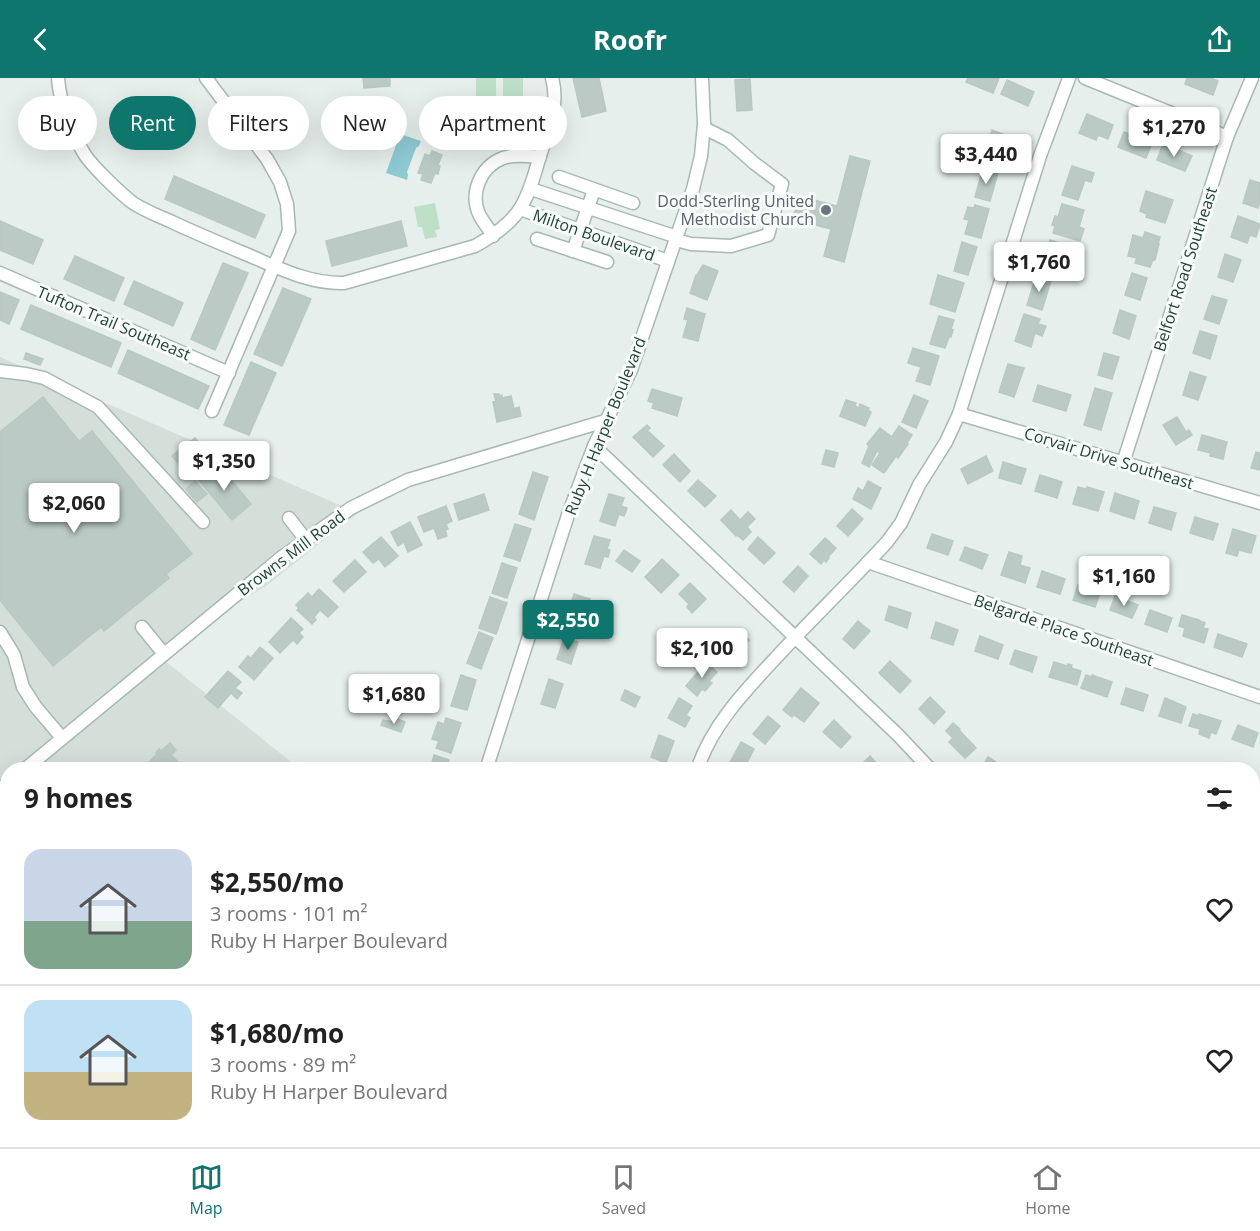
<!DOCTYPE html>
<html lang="en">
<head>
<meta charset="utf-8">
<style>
  :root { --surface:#fff; --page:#f2f2f2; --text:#222; --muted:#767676; --line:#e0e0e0; --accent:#0f766e }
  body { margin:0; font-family:"Open Sans",sans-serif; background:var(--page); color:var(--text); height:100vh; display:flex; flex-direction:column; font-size:22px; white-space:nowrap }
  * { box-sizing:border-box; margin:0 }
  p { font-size:20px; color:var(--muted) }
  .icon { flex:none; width:33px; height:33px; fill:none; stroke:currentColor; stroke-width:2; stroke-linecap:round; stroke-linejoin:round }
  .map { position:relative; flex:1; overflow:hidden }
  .side { position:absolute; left:0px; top:684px; width:1260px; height:386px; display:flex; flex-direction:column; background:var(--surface); border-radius:24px 24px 0 0; box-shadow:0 6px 24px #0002 }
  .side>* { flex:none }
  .guide { position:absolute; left:18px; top:18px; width:600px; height:54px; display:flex; gap:12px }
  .price { position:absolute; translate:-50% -51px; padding:0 14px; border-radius:6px; background:#fff; color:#222; font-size:20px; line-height:39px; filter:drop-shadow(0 2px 3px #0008) }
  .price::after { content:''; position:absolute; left:50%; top:36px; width:18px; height:14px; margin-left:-9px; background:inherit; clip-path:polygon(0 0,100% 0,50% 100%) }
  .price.on { background:var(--accent); color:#fff }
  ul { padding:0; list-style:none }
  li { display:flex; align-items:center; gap:18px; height:150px; padding:0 24px }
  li+li { border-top:2px solid var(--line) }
  li span { display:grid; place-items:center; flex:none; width:168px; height:120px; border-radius:18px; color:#555 }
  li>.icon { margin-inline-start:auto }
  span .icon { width:72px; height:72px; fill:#fffc; stroke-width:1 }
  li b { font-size:26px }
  h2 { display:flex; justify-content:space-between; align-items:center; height:72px; padding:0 24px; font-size:26px }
  .tag { padding:0 21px; border-radius:27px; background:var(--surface); box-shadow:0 6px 24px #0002; font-size:21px; line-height:54px }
  .tag.on { background:var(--accent); color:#fff }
  header { display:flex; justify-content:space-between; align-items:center; height:78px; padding:0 24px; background:var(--accent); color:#fff; font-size:27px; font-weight:700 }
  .menu { display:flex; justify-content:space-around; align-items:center; height:84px; border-top:2px solid var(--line); background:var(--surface); font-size:16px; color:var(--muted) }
  .menu a { display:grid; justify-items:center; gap:3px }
  .menu .on { color:var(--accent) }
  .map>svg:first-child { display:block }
  .built { fill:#d4dfda }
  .green { fill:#bfe0c8 }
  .water { fill:#8ec9d4 }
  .building { fill:#bbcac4; stroke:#b8c9c2; stroke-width:1.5 }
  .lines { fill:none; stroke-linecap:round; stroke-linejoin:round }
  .minor-casing { stroke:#a8b8b2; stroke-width:15 }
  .minor { stroke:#fff; stroke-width:12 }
  .worship-dot { fill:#6b7280; stroke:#f7fbf9; stroke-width:2 }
  .labels { text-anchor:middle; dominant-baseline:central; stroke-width:6; stroke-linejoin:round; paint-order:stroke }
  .worship-label { font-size:16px; fill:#5b616d; stroke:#f7fbf9; text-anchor:end }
  .street-label { font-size:16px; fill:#24423a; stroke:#f7fbf9 }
</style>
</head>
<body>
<header><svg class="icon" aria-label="back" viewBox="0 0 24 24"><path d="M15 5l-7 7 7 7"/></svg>Roofr<svg class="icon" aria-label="share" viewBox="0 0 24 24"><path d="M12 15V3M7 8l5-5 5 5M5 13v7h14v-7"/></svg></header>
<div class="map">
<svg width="1260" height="1069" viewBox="0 0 1260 1069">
  <rect width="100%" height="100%" fill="#e6efeb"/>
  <!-- built -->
  <g class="built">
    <polygon points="0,279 358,435 266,508 155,575 300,691 8,692 8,1062 370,1062 368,1069 0,1069"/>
    <polygon points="1260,1055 1260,1069 1153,1069 1159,1062 1197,1062 1218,1069 1239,1062 1252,1062 1253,1057"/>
  </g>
  <!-- green -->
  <g class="green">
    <polygon points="476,0 496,0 496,41 476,42"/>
    <rect x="503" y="0" width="20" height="41"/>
    <polygon points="435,125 440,151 435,152 437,159 425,161 422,149 418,149 414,129"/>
    <polygon points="889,1062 1159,1062 1153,1069 887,1069"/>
  </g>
  <!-- water -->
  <polygon class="water" points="400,56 421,63 419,68 416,70 407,94 408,97 407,102 386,95"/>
  <!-- building -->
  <g class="building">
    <polygon points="363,0 390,0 390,8 364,10"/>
    <polygon points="573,0 599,0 606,33 582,39"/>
    <polygon points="968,0 999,0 993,15 966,4"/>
    <polygon points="1187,0 1211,0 1218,3 1213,17 1185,6"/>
    <polygon points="750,1 752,32 737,33 735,2"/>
    <polygon points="1007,2 1034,14 1028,28 1001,16"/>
    <polygon points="1087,36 1113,47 1108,61 1098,57 1096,62 1079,55"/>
    <polygon points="992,52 1013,60 1003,87 989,83 990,78 984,76"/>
    <polygon points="1124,54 1152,65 1146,80 1118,69"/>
    <polygon points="1163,66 1192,78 1185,93 1157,82"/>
    <polygon points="432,73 442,77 438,87 440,88 438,96 435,95 431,105 421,102 423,96 418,95 425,76 430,78"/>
    <polygon points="850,78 870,83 844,184 824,178 831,151 796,142 798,137 794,136 798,123 802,124 803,119 837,128"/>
    <polygon points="1072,88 1094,95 1091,104 1085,102 1078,122 1062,117"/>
    <polygon points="983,90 998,95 990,123 975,119"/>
    <polygon points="174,98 265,137 255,160 165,121"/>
    <polygon points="1250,102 1260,105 1260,124 1258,130 1243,125"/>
    <polygon points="1146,113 1173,122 1165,145 1146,139 1147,136 1140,133"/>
    <polygon points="1062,126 1084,132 1079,149 1084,151 1080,163 1053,155 1055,148 1052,147 1055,138 1058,139"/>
    <polygon points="975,127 989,131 981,160 965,156 969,142 964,141 968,129 974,130"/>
    <polygon points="1238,138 1260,146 1256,159 1250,157 1247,165 1231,159"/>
    <polygon points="0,143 43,162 33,186 0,172"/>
    <polygon points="401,143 407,168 332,188 326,163"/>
    <polygon points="1145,154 1160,159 1158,166 1159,166 1155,182 1153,182 1150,189 1135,185 1137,180 1128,178 1133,157 1143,160"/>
    <polygon points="1050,162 1066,167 1057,196 1041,191"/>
    <polygon points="962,164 977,169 968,197 954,193"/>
    <polygon points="1225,176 1241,182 1233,204 1218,199"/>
    <polygon points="75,178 124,200 114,223 64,201"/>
    <polygon points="223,185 248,195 215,272 191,261"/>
    <polygon points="703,187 718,193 707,222 690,215 696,197 697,197"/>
    <polygon points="1132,195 1147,200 1140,222 1125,217"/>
    <polygon points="938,197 964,205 955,234 930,226"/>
    <polygon points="1036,198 1051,203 1042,232 1027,227"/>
    <polygon points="134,203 183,225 173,248 124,226"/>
    <polygon points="283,210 311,221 282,288 254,276"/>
    <polygon points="0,214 19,222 9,246 0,242"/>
    <polygon points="1212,218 1227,222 1219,246 1204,241"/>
    <polygon points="31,227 121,265 111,289 21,251"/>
    <polygon points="687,230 705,236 698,263 683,259 688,242 684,241"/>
    <polygon points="1120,232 1136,238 1129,261 1113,255"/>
    <polygon points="1024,236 1040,241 1038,246 1046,248 1042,258 1035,255 1031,269 1015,263"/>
    <polygon points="939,238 954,242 951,251 953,252 951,259 949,259 945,270 930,266"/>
    <polygon points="1200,253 1217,258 1210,281 1193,275"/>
    <polygon points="913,270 939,278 930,307 916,303 921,289 908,285"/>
    <polygon points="128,272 209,308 198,331 118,295"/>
    <polygon points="26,275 43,281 40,287 24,281"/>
    <polygon points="1104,275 1119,279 1112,301 1098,297"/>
    <polygon points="251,284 276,295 249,357 224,347"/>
    <polygon points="1008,286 1024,290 1014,319 999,314"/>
    <polygon points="1190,294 1206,299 1198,322 1183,317"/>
    <polygon points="1038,307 1071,317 1066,333 1033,323"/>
    <polygon points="1095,310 1112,315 1101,352 1084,347"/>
    <polygon points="652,311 682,320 677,338 652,330 654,325 648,323"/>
    <polygon points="494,316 499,316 499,318 502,317 502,320 511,318 514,331 519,329 521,338 497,344 493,324 496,323"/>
    <polygon points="914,317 928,323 916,350 902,344"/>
    <polygon points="43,319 79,363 92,353 192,476 166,496 169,500 104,553 101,549 53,588 0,522 0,354"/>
    <polygon points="846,322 856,325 855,328 859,330 860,326 869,330 868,332 871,334 865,348 840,338"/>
    <polygon points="1177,339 1186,354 1189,352 1192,357 1176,367 1163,347"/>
    <polygon points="647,347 650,350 647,353 648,355 649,354 664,368 653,379 633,359"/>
    <polygon points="899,348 912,357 907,365 908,366 898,380 896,378 884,395 872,387 880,375 877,373 869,389 862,385 869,368 867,366 880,350 892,359"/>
    <polygon points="1202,357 1227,364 1223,381 1210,378 1211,375 1198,372"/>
    <polygon points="195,360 213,383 190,401 172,378"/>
    <polygon points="826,372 838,375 834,389 822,386"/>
    <polygon points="1256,374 1260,375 1260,392 1251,390"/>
    <polygon points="674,376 690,393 680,404 663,387"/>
    <polygon points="986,378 993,393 968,406 961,391"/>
    <polygon points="1003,384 1026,391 1021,406 999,400"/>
    <polygon points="217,385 251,426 232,442 198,401"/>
    <polygon points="533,394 548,399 534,442 519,436"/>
    <polygon points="1040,397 1062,404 1057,420 1035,413"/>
    <polygon points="698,402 716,418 705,429 688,413"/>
    <polygon points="195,403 207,416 197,424 186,411"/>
    <polygon points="868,403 881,410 871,431 853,421 858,410 863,413"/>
    <polygon points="1078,409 1086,411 1087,409 1104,414 1098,433 1073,426"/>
    <polygon points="1115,415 1139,423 1134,441 1110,433"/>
    <polygon points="484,416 489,432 459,442 454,426"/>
    <polygon points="609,416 624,420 621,428 627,430 624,438 619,436 615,448 600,443"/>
    <polygon points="446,428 452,443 446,446 448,451 445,452 447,458 438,461 434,450 424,454 418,439"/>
    <polygon points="1154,429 1176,435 1171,452 1149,445"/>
    <polygon points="852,431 863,441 848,458 837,448"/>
    <polygon points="731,432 740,442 748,434 755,441 747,449 751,454 743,462 737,457 736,458 721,442"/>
    <polygon points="1195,439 1218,446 1213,462 1190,455"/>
    <polygon points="410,444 422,467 408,474 404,464 398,468 391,454"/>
    <polygon points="515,446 531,451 520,483 504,478"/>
    <polygon points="1233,451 1256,458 1251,475 1239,472 1237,478 1226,475"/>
    <polygon points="932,456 953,463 948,477 927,470"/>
    <polygon points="594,458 610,462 607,471 610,472 608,479 604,478 600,490 585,486"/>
    <polygon points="381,459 398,478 385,489 379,481 373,485 363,474"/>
    <polygon points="758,459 775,475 764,486 748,471"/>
    <polygon points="825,460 836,470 828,479 829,480 826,484 824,482 821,486 810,476"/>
    <polygon points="965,469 988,477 982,491 960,482"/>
    <polygon points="624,472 640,483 632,494 616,483"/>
    <polygon points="1009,474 1022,478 1020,487 1030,490 1025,505 1001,497"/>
    <polygon points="662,481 679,497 661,515 645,499"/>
    <polygon points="355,482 366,494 344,514 333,503"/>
    <polygon points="502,485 517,490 507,520 492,515"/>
    <polygon points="798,488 808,498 794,514 783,504"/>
    <polygon points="1042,493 1065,501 1060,516 1037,509"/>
    <polygon points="690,505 706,521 692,535 687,529 689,526 679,516"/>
    <polygon points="1078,507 1100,515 1095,529 1073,522"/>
    <polygon points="319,511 338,529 328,539 320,532 314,539 316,542 312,546 297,532 299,530 296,527 308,515 312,519"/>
    <polygon points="574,516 590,521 583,543 567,538"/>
    <polygon points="1115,518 1138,527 1132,540 1110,532"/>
    <polygon points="490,519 507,525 496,556 479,550"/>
    <polygon points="889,528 911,535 907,550 885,542"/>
    <polygon points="1150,532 1172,540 1167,554 1145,546"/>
    <polygon points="1182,537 1199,542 1197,548 1199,548 1200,543 1205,545 1203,550 1208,551 1204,565 1183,558 1185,550 1179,548"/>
    <polygon points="291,540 303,551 299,555 303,559 297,566 293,562 280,575 269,564"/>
    <polygon points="858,543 870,553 854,571 843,561"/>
    <polygon points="936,544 958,552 953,567 931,560"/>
    <polygon points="739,552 749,562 740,571 743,573 740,575 738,573 727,585 717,576 724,569 722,568"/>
    <polygon points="479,554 493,560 481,591 467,585"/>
    <polygon points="706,555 713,562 705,571 706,573 701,579 691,569 696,563 697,565"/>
    <polygon points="1218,556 1247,566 1242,579 1214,569"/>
    <polygon points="980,558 1003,567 998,581 975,573"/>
    <polygon points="564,560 578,564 571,586 557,581"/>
    <polygon points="260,569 273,580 254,602 239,589 248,578 251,580"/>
    <polygon points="1015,572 1037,579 1032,594 1010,586"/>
    <polygon points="890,583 911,603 900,615 879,595"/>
    <polygon points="706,584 717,594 709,603 712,605 705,613 702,611 697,618 686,608"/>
    <polygon points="1054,584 1067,588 1068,586 1072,587 1071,590 1081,593 1077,607 1049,599"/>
    <polygon points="228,593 241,604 235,610 242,615 237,621 231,615 218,630 205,619"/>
    <polygon points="461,597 476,602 467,632 451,628"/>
    <polygon points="1086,597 1092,599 1092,597 1112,604 1107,619 1081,610"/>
    <polygon points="549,601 563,606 555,630 541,626"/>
    <polygon points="801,610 819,625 804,644 794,637 792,639 783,632"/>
    <polygon points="1126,610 1148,617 1143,633 1121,626"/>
    <polygon points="625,612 640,619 635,629 621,622"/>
    <polygon points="930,619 945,634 934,646 919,631"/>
    <polygon points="679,620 692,628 686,637 690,640 685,649 668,640"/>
    <polygon points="1165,620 1186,629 1181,645 1159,638"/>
    <polygon points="1193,636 1199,638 1199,636 1221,643 1216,656 1211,654 1209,660 1199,656 1200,651 1189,648"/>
    <polygon points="768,638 780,648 765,666 753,656"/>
    <polygon points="395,640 405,644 401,654 381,647 383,642 394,644"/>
    <polygon points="446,640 461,645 451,675 436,670 439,663 432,661 438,644 444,646"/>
    <polygon points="834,642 851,659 841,670 823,654"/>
    <polygon points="953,645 960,651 952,659 946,653"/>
    <polygon points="1238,647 1258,655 1253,669 1232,661"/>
    <polygon points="960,653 976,670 965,680 949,664"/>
    <polygon points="659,657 674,663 666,685 651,679"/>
    <polygon points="741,664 754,671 743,692 729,692 727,690"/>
    <polygon points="170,665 176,672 171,677 180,686 174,692 141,692 157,676 156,675 159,671 161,673"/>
    <polygon points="434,677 449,682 446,692 430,692"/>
    <polygon points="870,678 883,692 861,692 859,689"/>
    <polygon points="988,679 1007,691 1007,692 981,691"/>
    <polygon points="1255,717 1260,720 1260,735 1253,745 1252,721"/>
    <polygon points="1260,858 1260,903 1252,908 1252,864"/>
    <polygon points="1259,921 1260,949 1252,954 1252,926"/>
    <polygon points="8,963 8,1029 0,1033 0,968"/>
    <polygon points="572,1062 574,1069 548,1069 548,1068"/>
    <polygon points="803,1062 817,1065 816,1069 801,1069"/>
  </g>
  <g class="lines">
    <defs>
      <g id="minor">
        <path d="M58,0C60,26 71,54 85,77C93,89 121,116 133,125C144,132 158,138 170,143C193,154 217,164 241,174C275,188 307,206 344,205L475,168C491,159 512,145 521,129C530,114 534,98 539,81C547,55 560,28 552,0"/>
        <polyline points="206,0 267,81 280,104 287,126 289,153 212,333"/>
        <polyline points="1085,0 1193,44 1227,59"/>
        <polyline points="559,99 633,125"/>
        <polyline points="531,111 677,159"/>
        <polyline points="520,131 668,183"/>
        <path d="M493,158C489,151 484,145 480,138C469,116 480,89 503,80C514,76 528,78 540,79"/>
        <polyline points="537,161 607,184"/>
        <polyline points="676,162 691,166 731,168 768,157 782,106 754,85 728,62 704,50"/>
        <polyline points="573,173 594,112"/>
        <polyline points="0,195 229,295"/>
        <polyline points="0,293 26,296 44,300 98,329 203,444"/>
        <polyline points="959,336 1260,425"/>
        <polyline points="594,368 898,657 931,692"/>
        <polyline points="1123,385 1227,59 1252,0"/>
        <polyline points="289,440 306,462"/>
        <polyline points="868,484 1260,619"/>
        <polyline points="142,549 164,576"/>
        <polyline points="0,554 14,577 23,609 35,628 62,660"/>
        <polyline points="24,692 282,479 351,430 408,402 605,343"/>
        <polyline points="486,692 568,437 594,368 631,292 693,111 701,78 704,46 702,0"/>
        <path d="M697,692C713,643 751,607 785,570C819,534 854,500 887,464L901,445L919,407L946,364L959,336L1040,78L1069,0"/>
        <polyline points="0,711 8,705"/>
        <polyline points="1253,819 1260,803"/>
        <polyline points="1252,837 1260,829"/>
        <polyline points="363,1069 365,1062"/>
        <polyline points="762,1069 764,1062"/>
      </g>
    </defs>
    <!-- minor casing -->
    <use href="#minor" class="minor-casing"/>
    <!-- minor -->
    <use href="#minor" class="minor"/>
  </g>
  <!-- markers -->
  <circle class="worship-dot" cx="826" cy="132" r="6"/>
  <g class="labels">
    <!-- worship labels -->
    <g class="worship-label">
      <text x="814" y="123">Dodd-Sterling United<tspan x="814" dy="18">Methodist Church</tspan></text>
    </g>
    <!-- street labels -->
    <g class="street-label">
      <text transform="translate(594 157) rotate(19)">Milton Boulevard</text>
      <text transform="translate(1185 191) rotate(-72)">Belfort Road Southeast</text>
      <text transform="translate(114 245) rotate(23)">Tufton Trail Southeast</text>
      <text transform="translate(605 348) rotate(-68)">Ruby H Harper Boulevard</text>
      <text transform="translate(1109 380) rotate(17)">Corvair Drive Southeast</text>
      <text transform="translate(291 475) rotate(-37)">Browns Mill Road</text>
      <text transform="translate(1064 552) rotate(19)">Belgarde Place Southeast</text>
    </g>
  </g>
</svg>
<b class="price" style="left:1174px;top:80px">$1,270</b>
<b class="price" style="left:986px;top:107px">$3,440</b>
<b class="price" style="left:1039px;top:215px">$1,760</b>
<b class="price" style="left:224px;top:414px">$1,350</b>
<b class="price" style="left:74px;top:456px">$2,060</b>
<b class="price" style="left:1124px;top:529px">$1,160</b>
<b class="price on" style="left:568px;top:573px">$2,550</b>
<b class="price" style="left:702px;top:601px">$2,100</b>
<b class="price" style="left:394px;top:647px">$1,680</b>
<div class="guide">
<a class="tag">Buy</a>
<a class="tag on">Rent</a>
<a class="tag">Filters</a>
<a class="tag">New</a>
<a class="tag">Apartment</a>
</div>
<section class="side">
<h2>9 homes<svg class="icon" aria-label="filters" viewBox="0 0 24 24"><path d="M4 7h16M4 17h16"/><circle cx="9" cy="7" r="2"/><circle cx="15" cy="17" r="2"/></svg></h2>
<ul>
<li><span style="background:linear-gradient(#c9d6e8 60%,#7fa58c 0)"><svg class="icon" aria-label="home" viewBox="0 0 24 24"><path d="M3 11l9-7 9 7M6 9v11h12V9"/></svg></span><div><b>$2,550/mo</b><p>3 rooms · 101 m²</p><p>Ruby H Harper Boulevard</p></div><svg class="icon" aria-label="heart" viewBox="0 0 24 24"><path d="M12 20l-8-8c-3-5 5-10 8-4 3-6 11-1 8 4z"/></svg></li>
<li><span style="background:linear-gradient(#bfe0f5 60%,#c2b280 0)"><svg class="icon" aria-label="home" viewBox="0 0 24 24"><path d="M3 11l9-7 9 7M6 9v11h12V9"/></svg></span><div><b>$1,680/mo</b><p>3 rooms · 89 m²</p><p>Ruby H Harper Boulevard</p></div><svg class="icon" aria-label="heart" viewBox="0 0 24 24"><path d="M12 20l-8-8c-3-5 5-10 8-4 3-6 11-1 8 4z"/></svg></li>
</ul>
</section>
</div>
<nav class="menu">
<a class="on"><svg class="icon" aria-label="map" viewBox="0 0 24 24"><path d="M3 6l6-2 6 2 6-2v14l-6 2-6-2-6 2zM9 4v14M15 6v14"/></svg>Map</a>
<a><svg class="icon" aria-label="saved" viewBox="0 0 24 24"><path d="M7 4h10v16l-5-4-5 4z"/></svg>Saved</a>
<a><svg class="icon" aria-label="home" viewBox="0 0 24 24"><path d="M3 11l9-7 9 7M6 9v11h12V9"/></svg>Home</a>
</nav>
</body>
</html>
